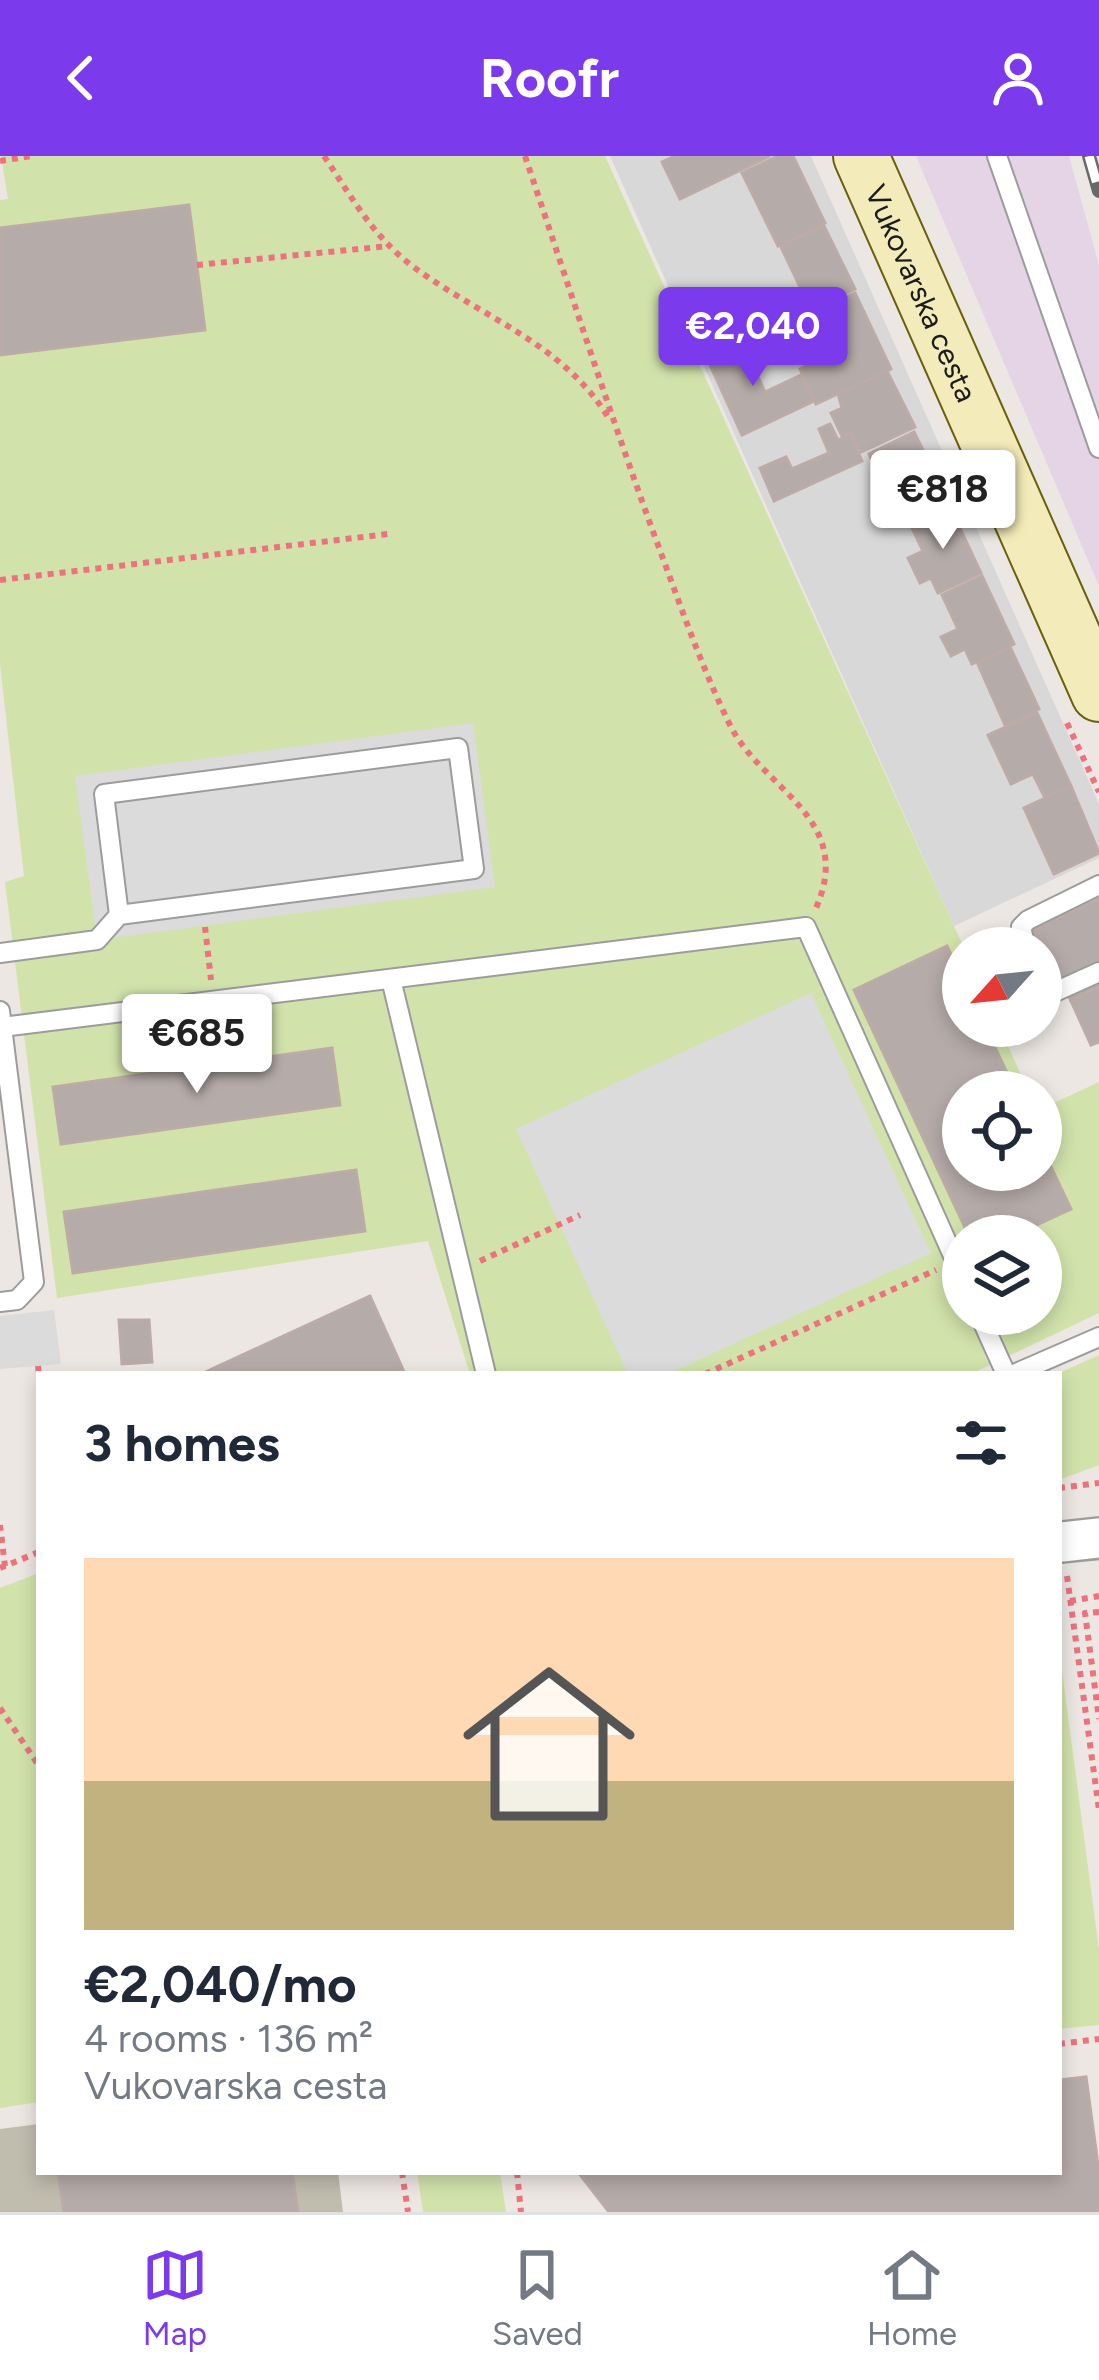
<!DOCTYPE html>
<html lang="en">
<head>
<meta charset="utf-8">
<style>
  :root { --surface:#fff; --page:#f6f6f7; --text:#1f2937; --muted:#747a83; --line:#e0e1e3; --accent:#7c3aed }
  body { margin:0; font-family:Figtree,sans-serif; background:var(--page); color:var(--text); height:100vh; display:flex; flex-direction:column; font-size:45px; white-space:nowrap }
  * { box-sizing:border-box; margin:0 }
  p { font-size:39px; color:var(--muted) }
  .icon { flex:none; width:66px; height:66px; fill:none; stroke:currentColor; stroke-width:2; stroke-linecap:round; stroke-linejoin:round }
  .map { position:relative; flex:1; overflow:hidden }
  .panel { position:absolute; left:36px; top:1215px; width:1026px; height:804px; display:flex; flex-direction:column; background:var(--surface); border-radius:0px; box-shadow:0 6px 18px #0003 }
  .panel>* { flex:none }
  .needle { width:78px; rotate:243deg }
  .fabs { position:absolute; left:942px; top:771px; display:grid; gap:24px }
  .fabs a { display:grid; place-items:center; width:120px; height:120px; border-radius:50%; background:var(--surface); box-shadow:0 6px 18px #0003; font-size:60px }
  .price { position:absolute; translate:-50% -102px; padding:0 27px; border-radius:12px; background:#fff; color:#222; font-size:39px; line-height:78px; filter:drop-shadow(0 3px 6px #0008) }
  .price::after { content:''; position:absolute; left:50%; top:72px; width:36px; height:27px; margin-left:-18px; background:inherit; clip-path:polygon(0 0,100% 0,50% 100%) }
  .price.selected { background:var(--accent); color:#fff }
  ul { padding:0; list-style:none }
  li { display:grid; align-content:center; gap:24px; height:636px; padding:0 48px }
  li+li { border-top:3px solid var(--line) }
  li span { display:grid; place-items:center; height:372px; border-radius:0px; color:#555 }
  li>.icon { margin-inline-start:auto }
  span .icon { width:216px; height:216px; fill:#fffc; stroke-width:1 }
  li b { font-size:51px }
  h2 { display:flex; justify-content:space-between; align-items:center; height:144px; padding:0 48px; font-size:51px }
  header { display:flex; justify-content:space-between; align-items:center; height:156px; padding:0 48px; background:var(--accent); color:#fff; font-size:54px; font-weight:700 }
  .dock { display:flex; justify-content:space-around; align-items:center; height:168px; border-top:3px solid var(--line); background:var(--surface); font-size:33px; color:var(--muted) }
  .dock a { display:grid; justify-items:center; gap:6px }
  .dock .selected { color:var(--accent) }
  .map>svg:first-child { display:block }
  .residential { fill:#d9d8d9 }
  .industrial { fill:#e5d4e5 }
  .construction { fill:#c0bcae }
  .grass { fill:#d1e3ab; fill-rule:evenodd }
  .parking { fill:#dbdbdb }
  .building { fill:#b5aba8; stroke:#bcaba6; stroke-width:3 }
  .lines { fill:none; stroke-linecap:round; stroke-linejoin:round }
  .lane-casing { stroke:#9c9c9c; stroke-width:22 }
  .street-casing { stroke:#9c9c9c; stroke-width:44 }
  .secondary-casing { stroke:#67600e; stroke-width:58 }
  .path { stroke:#ed727c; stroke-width:6; stroke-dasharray:6 6; stroke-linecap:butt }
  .lane { stroke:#fff; stroke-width:18 }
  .street { stroke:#fff; stroke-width:39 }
  .secondary { stroke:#f3ebb9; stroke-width:54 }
  .rail-casing { stroke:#696969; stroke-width:14 }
  .rail { stroke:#fff; stroke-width:9; stroke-dasharray:27; stroke-linecap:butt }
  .labels { text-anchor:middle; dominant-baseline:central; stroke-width:9; stroke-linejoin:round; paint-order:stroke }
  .street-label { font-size:30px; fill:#1b1b1b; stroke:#fff }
</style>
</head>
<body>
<header><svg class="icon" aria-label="back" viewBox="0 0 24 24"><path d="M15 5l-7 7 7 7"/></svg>Roofr<svg class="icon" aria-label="person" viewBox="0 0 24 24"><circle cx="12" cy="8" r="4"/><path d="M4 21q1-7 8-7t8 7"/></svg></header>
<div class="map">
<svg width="1099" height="2056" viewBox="0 0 1099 2056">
  <rect width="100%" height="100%" fill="#ece7e2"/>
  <!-- residential -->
  <polygon class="residential" points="610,0 811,0 1099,648 1099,702 954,770"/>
  <!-- industrial -->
  <polygon class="industrial" points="916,0 1069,0 1099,109 1099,430"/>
  <!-- construction -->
  <polygon class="construction" points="39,1968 39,2016 338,2016 343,2056 0,2056 0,1973"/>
  <!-- grass -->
  <g class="grass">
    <path d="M1,0H605L964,792L963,870H999L1029,936H963V1014H1041V953L1099,926V1157L971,1218H470L428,1085L57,1142L5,726L24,720L0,508V44L8,43ZM963,1080H1041V1158H963Z"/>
    <polygon points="1099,1199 1099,1309 1059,1324 1057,1218"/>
    <polygon points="39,1417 39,1946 0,1952 0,1432"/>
    <polygon points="1059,1492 1099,1794 1099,1869 1059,1873"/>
    <polygon points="417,2016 500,2016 506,2056 423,2056"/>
  </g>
  <!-- parking -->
  <g class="parking">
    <polygon points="473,567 495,731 97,784 75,620"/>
    <polygon points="811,837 931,1097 668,1218 628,1218 516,973"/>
    <polygon points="54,1154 61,1208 0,1213 0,1160"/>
  </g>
  <!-- building -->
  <g class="building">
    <polygon points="675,0 770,0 680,43 662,6"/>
    <polygon points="778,0 793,0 825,67 778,90 742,17"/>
    <polygon points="189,49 205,174 0,199 0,72"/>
    <polygon points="824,70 855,133 811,154 781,91"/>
    <polygon points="855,137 891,213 816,248 800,213 832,198 813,157"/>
    <polygon points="739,181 765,236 801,219 814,245 742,279 705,198"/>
    <polygon points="887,215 915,271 861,296 851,276 842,280 831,257 842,252 838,238"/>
    <polygon points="830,268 838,284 850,278 862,305 774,345 760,312 786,301 792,313 829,297 819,273"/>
    <polygon points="914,276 949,347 903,369 869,298"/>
    <polygon points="950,351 981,417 938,437 931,422 920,427 908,402 923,395 911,370"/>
    <polygon points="982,420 1014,488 972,508 965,493 951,500 941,481 958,473 942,439"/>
    <polygon points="1010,491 1039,553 1005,569 977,506"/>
    <polygon points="1037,557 1071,630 1045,642 1033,618 1011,628 988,579"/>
    <polygon points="1071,630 1099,697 1054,718 1024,652"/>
    <polygon points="1099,743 1099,831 1071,845 1057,815 1047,820 1041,806 1041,792 1034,792 1027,777"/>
    <polygon points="947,790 963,824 963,870 985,870 1016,936 963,936 963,1014 1041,1014 1041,990 1071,1053 1013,1080 969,1080 854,834"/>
    <polygon points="1099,831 1099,886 1091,889 1071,845"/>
    <polygon points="332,892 340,949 61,988 53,931"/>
    <polygon points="356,1014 365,1075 73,1117 64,1056"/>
    <polygon points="370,1140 405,1218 201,1218"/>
    <polygon points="119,1164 149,1164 152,1206 122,1208"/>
    <polygon points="1086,1921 1099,2016 1099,2056 609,2056 578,2016 1059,2016 1059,1924"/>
    <polygon points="58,2016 292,2016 298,2056 64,2056"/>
  </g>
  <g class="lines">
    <defs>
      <g id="lane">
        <polyline points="997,0 1099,292"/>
        <polyline points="1026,792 1021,771 1028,764 1099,729"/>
        <polyline points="0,797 97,784 119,759 474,713 458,592 104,638 119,759"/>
        <polyline points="391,823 486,1218"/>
        <polyline points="1041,827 1046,840 1099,816"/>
        <polyline points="0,855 34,1126 17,1144 0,1146"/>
        <polyline points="2,871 806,771 963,1122"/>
        <polyline points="979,1158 1006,1218"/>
        <polyline points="1014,1218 1099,1181"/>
      </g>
      <polyline id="street" points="1062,1386 1099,1382"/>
      <g id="secondary">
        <path id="s1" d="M861,0L1099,538"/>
      </g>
    </defs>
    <!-- lane casing -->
    <use href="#lane" class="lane-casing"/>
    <!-- street casing -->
    <use href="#street" class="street-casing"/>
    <!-- secondary casing -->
    <use href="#secondary" class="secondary-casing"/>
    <!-- path -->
    <g class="path">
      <path d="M324,0C351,40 372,79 411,109C478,160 562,186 608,261"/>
      <path d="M525,0C568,128 609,255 655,381C679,445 700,508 730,569C762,634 856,661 816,752"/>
      <polyline points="0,5 32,0"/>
      <polyline points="197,109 389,90"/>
      <polyline points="0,424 388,378"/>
      <polyline points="1067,567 1099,636"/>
      <polyline points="205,771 211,824"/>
      <polyline points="480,1105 580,1059"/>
      <polyline points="38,1210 39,1220"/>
      <polyline points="705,1218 936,1114"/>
      <polyline points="1059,1332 1099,1327"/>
      <polyline points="0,1369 5,1410"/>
      <polyline points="0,1412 39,1396"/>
      <polyline points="1067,1420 1099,1654"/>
      <polyline points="1070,1445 1099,1440"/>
      <polyline points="1099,1456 1085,1457 1099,1563"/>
      <polyline points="0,1552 39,1610"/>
      <polyline points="1059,1888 1099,1883"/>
      <polyline points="402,2016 408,2056"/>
      <polyline points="517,2016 521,2056"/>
    </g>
    <!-- lane -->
    <use href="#lane" class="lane"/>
    <!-- street -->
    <use href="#street" class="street"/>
    <!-- secondary -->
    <use href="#secondary" class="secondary"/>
    <defs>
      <polyline id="rail" points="1089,0 1099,35"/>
    </defs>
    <!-- rail casing -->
    <use href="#rail" class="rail-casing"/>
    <!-- rail -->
    <use href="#rail" class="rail"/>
  </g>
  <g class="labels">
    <!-- street labels -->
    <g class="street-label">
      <text stroke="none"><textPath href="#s1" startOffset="150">Vukovarska cesta</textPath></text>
    </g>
  </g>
</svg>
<div class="fabs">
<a><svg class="needle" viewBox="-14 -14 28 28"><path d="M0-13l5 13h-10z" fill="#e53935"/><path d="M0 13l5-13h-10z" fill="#747a83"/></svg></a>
<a><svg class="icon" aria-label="locate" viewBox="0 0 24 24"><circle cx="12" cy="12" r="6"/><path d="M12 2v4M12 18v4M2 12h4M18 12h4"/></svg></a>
<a><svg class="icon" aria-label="layers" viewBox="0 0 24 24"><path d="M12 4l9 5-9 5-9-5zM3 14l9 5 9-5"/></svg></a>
</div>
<b class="price selected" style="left:753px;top:233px">€2,040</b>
<b class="price" style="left:943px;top:396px">€818</b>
<b class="price" style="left:197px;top:940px">€685</b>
<section class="panel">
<h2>3 homes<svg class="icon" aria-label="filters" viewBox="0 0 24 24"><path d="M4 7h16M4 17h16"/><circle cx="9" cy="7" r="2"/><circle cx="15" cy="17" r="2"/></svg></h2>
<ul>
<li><span style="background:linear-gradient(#ffd9b3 60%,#c2b280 0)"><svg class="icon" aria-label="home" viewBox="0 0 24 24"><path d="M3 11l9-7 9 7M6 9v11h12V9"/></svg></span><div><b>€2,040/mo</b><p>4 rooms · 136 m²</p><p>Vukovarska cesta</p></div></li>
</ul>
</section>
</div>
<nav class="dock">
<a class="selected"><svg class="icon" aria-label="map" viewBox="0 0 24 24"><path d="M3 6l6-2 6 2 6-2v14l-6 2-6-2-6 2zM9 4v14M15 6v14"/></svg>Map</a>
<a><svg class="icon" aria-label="saved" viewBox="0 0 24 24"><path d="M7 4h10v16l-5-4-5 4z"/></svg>Saved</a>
<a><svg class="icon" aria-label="home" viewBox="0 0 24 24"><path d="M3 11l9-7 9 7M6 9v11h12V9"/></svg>Home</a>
</nav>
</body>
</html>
